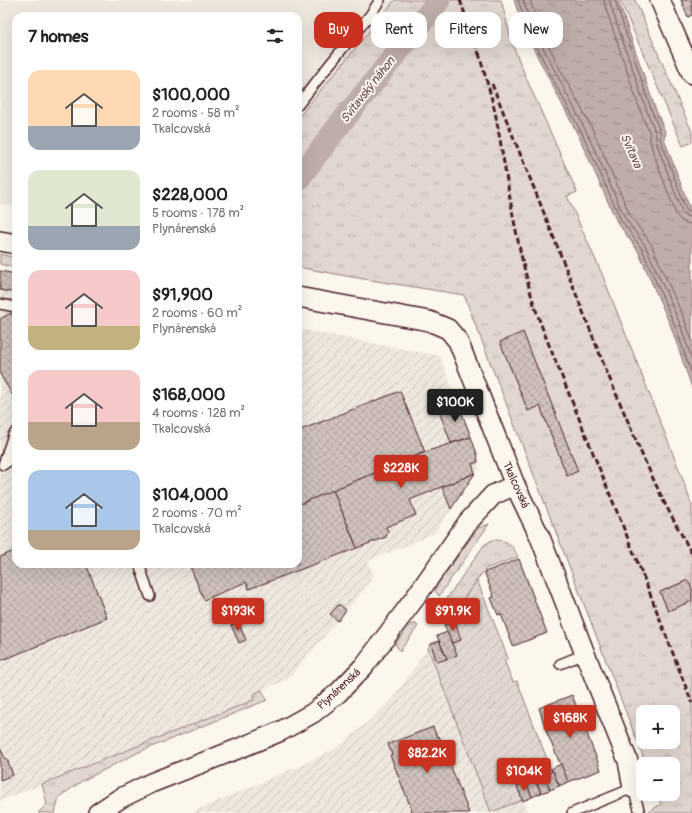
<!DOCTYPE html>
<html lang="en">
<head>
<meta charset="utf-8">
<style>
  :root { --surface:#fff; --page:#f6f6f6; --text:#202124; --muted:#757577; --accent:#c8321e }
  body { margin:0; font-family:Pangolin,sans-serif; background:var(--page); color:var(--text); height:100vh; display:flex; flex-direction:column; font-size:15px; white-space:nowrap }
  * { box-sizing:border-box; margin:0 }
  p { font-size:13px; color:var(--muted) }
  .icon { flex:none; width:22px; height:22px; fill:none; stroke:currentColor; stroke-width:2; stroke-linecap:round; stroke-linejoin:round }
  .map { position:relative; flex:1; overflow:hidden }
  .panel { position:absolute; left:12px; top:12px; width:290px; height:556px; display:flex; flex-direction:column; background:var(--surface); border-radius:12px; box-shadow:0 4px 16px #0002 }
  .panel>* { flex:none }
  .top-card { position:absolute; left:314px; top:12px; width:318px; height:36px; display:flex; gap:8px }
  .tools { position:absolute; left:636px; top:705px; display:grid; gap:8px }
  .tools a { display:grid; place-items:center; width:44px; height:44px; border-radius:8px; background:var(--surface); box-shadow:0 4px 16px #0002; font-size:20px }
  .price { position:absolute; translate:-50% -34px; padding:0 9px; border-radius:4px; background:var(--accent); color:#fff; font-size:13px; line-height:26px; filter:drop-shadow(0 1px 2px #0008) }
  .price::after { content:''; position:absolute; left:50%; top:24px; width:12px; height:9px; margin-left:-6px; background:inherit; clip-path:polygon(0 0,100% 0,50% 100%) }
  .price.on { background:#222; color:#fff }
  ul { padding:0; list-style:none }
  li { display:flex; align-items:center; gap:12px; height:100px; padding:0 16px }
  li span { display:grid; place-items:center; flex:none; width:112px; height:80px; border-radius:12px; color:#555 }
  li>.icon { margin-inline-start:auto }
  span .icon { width:48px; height:48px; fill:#fffc; stroke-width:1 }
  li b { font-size:17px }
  h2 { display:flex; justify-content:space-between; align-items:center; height:48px; padding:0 16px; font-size:17px }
  .pill { padding:0 14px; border-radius:12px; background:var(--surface); box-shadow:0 4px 16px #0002; font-size:14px; line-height:36px }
  .pill.on { background:var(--accent); color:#fff }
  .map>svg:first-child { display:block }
  .built { fill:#eee7de }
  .industrial { fill:url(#industrial-furrows) }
  .grass { fill:url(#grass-tufts); stroke:#967b7e; fill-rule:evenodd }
  .garden { fill:url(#garden-furrows); stroke:#967b7e }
  .water { fill:url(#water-ripples); stroke:#907477 }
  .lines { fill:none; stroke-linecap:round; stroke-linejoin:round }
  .shore { stroke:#79585e; stroke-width:1 }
  .canal { stroke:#bfadaa; stroke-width:23 }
  .building { fill:url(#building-cross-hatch); stroke:#4a1f2b }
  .lane-casing { stroke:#4a1f2b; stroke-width:12 }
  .street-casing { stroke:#4a1f2b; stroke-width:22 }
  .lane { stroke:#fbf7ec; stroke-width:9 }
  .street { stroke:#fbf7ec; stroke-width:19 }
  .rail { stroke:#4a1f2b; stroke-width:3; stroke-dasharray:6 3; stroke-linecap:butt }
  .labels { text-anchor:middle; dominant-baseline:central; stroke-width:4; stroke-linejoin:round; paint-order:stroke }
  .street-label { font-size:11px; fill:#4a1f2b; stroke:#fbf7ec }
  .water-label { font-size:12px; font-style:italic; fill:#6d4a51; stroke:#fbf7ec }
</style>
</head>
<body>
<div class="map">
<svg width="692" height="813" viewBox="0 0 692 813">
  <defs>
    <pattern id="industrial-furrows" width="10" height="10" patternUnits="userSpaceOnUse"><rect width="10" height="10" fill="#eee7de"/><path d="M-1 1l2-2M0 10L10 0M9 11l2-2" fill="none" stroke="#cec6bf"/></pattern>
    <pattern id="grass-tufts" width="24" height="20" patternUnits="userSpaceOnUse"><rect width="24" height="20" fill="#e2d7d0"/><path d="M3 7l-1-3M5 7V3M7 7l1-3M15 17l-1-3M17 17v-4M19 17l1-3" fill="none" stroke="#c3b8b3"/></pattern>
    <pattern id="garden-furrows" width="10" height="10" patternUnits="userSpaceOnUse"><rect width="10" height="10" fill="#e2d7d0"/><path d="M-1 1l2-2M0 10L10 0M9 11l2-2" fill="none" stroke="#c3b8b3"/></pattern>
    <pattern id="water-ripples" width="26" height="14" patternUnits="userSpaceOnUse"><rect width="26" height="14" fill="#bfadaa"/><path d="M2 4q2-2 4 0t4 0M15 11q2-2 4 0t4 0" fill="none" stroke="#9d8c8b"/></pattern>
    <pattern id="building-cross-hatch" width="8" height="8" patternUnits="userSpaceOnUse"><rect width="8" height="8" fill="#cfc2bc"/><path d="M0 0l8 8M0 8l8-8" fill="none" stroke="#b3a6a2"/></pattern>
  </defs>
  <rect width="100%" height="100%" fill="#fbf7ec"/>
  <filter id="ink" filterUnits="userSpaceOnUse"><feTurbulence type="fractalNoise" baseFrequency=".025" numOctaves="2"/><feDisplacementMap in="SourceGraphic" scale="8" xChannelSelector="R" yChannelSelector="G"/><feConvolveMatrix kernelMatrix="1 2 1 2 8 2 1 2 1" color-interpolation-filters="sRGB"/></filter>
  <g filter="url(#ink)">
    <!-- built -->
    <polygon class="built" points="0,0 395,0 298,118 298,16 16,16 16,207 0,204"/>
    <!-- industrial -->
    <g class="industrial">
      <polygon points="0,271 16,274 16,564 298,564 298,329 440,356 477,454 479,469 434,534 368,561 374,575 368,585 288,679 253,694 255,700 0,801"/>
      <polygon points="428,648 491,812 522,800 528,813 194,813 197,810 313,760 339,746 368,722 392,699"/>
    </g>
    <!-- grass -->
    <g class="grass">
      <path d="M395,0H501L512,43L527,80L577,192L567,196L602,274L682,477L692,506V813H647L661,804L657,794H673V764H646L464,295L352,277L298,267V118ZM643,712H673V742H643Z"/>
      <polygon points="620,0 635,0 692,132 692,142 683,146"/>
      <polygon points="0,254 16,258 16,268 0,264"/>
      <polygon points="489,524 439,596 435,591 435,588 478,528"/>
      <path d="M492,540C508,540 511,543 518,557L485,569V572L482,573L451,616L445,601L484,545Z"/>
      <polygon points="411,624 416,624 418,626 400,651 395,644 409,626"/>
      <polygon points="262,690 267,700 139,752 82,781 59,797 55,813 38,813 47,804 42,784 254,700 253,694"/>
    </g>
    <!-- garden -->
    <polygon class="garden" points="477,580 508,658 504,660 513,682 517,681 552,772 517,786 522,800 491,812 428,648 431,644 437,662 457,655 452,643 461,640 455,621 453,621 451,616"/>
    <!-- water -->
    <polygon class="water" points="514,0 618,0 655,108 666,134 664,138 667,147 692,214 692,388 671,327 638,251 617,222 579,137 547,75 524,30"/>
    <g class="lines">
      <!-- shore -->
      <g class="shore">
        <polyline points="518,0 528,28 550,74 583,135 621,220 642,249 675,326 692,375"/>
        <polyline points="523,0 532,26 555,71 587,133 625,218 646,247 680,324 692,360"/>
        <polyline points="530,0 538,24 560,69 593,130 630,215 651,244 685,321 692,341"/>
        <path d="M604,0L605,6L641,113L650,134V141L653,152L676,214C680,221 685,224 692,224"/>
        <polyline points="610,0 610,4 647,111 656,134 656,140 659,150 682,211 686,216 692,218"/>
        <polyline points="615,0 651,109 661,134 660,139 664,149 686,210 689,212 692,213"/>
      </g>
      <!-- canal -->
      <polyline class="canal" points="298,180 333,133 439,0"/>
    </g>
    <!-- building -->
    <g class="building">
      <polygon points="681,0 692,0 692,15 688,17"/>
      <polygon points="0,271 16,274 16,293 0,290"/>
      <polygon points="11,313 16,322 16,401 0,374 0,319"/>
      <polygon points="523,332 578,471 567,476 540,406 528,411 500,342"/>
      <polygon points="400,391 425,452 298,505 298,431"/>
      <polygon points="458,403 471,437 451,443 439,411"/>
      <polygon points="471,437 477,454 478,462 472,464 475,473 410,500 416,515 386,527 388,531 386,537 357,548 333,490 428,451"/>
      <polygon points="475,473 451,509 442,487"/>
      <polygon points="333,490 357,548 249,589 246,582 204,600 189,564 298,564 298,505"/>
      <polygon points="16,550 16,564 86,564 107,618 0,661 0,557"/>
      <polygon points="519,559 547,633 513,646 501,614 498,615 491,598 494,597 485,574 485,572"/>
      <polygon points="688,580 692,590 692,601 668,611 660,592"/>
      <polygon points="339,604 346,610 338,621 330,614"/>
      <polygon points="455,621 461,640 452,643 444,625"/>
      <polygon points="238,622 246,640 239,643 231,625"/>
      <polygon points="447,632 457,655 447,659 437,636"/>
      <polygon points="439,641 447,659 437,662 431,644"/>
      <polygon points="572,695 601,770 568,782 547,733 539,708"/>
      <polygon points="433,727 437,737 439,736 469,813 413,813 390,755 392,755 388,744"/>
      <polygon points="0,747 5,759 7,759 13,775 0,780"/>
      <polygon points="561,764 568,782 559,786 553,771 552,772 551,769"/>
      <polygon points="553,771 559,786 550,790 544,775"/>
      <polygon points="544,775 550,790 541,793 535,779"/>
      <polygon points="535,779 541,793 532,797 526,782"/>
      <polygon points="526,782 532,797 523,801 517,786"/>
    </g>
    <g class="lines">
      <defs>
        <g id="lane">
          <polyline points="298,105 330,64 370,15 380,0"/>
          <polyline points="0,304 16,307"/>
          <polyline points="16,432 13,435 3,465 16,456"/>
          <polyline points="139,564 150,596"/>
          <polyline points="560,664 585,654"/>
          <polyline points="572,813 633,788 640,813"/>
        </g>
        <g id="street">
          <polyline points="660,0 692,74"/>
          <polyline points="0,241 16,244"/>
          <polyline points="298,297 429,321 448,329 458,341 515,485 540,537 585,654 628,761 633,788"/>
          <polyline points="98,813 119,799 151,783 245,746 281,731 313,713 338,693 364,666 415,598 468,522 493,495 515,485"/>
        </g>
      </defs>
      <!-- lane casing -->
      <use href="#lane" class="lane-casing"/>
      <!-- street casing -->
      <use href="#street" class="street-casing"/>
      <!-- lane -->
      <use href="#lane" class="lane"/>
      <!-- street -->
      <use href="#street" class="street"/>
      <!-- rail -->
      <g class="rail">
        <polyline points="460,0 480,57"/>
        <path d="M479,53C484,74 492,96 496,117C506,171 513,226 527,279C532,300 539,320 547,340L644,578L692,703"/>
        <polyline points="492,84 544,213 606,370 643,457 664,502 692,554"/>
      </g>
    </g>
  </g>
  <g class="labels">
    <!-- street labels -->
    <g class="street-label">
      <text transform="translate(516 485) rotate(66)">Tkalcovská</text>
      <text transform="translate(339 689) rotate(-43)">Plynárenská</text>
    </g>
    <!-- water labels -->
    <g class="water-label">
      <text transform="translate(368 90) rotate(-52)">Svitavský náhon</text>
      <text transform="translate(631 151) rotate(66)">Svitava</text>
    </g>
  </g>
</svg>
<div class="tools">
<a>+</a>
<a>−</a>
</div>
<b class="price on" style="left:455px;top:423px">$100K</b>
<b class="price" style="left:401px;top:489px">$228K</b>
<b class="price" style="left:238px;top:632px">$193K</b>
<b class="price" style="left:453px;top:632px">$91.9K</b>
<b class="price" style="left:570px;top:739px">$168K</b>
<b class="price" style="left:427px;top:774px">$82.2K</b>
<b class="price" style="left:524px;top:792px">$104K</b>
<div class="top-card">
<a class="pill on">Buy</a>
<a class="pill">Rent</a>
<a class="pill">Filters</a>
<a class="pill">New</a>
</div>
<section class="panel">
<h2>7 homes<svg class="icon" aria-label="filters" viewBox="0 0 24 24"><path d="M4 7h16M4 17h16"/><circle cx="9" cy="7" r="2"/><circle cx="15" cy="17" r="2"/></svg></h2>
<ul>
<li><span style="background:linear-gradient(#ffd9b3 70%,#9aa5b1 0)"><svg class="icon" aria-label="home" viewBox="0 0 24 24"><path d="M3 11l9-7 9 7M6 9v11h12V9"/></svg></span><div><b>$100,000</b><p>2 rooms · 58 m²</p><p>Tkalcovská</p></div></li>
<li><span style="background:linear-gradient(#dfe7d0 70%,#9aa5b1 0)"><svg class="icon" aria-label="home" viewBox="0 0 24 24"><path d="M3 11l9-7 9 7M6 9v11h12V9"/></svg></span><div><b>$228,000</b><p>5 rooms · 178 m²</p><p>Plynárenská</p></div></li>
<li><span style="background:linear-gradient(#f6c9c9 70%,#c2b280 0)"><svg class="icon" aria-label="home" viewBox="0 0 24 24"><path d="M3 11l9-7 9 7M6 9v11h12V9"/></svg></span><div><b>$91,900</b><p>2 rooms · 60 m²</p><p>Plynárenská</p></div></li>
<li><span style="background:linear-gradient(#f6c9c9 65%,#b9a48a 0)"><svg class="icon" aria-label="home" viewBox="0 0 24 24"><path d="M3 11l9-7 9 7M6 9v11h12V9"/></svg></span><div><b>$168,000</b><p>4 rooms · 128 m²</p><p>Tkalcovská</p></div></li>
<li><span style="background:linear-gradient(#a9c7e8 75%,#b9a48a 0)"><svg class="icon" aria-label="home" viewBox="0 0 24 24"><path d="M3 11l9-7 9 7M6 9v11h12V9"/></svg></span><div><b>$104,000</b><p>2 rooms · 70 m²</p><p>Tkalcovská</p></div></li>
</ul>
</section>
</div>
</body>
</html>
